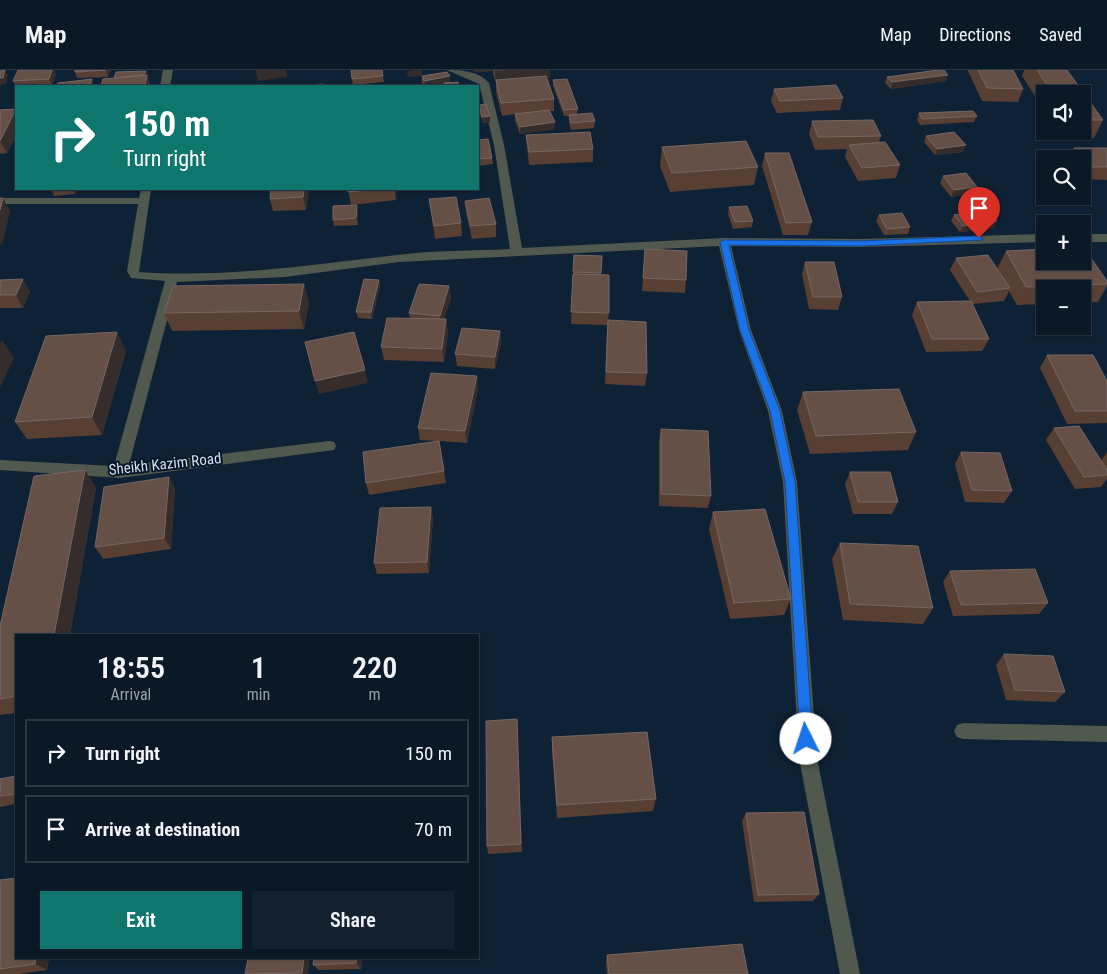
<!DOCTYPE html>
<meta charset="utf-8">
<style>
:root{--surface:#0b1927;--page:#14222f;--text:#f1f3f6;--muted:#9aa0a7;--line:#2b3844;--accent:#0f766e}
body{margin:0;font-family:"Roboto Condensed",sans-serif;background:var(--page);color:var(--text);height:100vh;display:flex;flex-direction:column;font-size:19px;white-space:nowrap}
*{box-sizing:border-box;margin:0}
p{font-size:16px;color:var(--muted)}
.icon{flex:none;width:28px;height:28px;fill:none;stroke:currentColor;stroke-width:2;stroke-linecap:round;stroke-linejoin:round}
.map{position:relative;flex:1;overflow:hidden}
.drawer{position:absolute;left:15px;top:564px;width:464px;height:325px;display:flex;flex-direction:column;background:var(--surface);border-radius:0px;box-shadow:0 1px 4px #0004,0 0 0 1px var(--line)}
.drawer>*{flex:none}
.hud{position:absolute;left:15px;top:15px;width:464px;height:105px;border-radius:0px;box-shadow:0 1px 4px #0004,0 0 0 1px var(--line);background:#0f766e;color:#fff;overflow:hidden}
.buttons{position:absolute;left:1036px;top:15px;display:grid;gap:10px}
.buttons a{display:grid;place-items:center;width:55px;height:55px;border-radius:0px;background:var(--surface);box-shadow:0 1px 4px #0004,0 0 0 1px var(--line);font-size:25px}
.pin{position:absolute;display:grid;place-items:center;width:42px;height:42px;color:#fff;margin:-51px -21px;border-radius:50% 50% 50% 0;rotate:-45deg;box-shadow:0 0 5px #0007}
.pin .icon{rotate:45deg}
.me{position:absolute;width:55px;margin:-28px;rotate:356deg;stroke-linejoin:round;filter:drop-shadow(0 0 4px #0008)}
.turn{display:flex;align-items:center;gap:18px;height:105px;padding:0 25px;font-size:22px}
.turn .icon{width:65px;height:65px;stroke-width:2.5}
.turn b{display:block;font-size:35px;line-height:42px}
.eta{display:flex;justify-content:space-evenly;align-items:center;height:85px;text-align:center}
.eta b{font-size:30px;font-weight:600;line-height:35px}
.cta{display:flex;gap:10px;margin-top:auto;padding:10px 25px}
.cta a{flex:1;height:58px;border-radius:0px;background:var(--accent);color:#fff;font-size:20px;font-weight:600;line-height:58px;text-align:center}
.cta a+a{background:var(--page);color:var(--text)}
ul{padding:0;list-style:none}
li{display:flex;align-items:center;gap:15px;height:68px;margin:0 10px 8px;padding:0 15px;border:2px solid var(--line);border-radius:0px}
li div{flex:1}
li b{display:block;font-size:19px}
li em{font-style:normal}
header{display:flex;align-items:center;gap:30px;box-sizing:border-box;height:70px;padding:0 25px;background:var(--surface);border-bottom:1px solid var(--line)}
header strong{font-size:24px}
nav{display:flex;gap:28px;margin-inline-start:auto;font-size:18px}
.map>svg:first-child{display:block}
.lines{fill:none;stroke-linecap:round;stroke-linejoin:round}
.street{fill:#51584d;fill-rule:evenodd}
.wall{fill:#573f34}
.shaded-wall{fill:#352c2c}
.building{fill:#655048;stroke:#766762}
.route{fill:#1a73e8;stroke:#114b97}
.labels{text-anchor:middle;stroke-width:4;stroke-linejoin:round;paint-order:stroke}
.street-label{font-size:15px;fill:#d4dfed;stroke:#06172a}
</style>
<header>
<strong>Map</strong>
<nav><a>Map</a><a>Directions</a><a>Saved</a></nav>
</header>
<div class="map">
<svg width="1107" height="904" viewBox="0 0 1107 904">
<rect width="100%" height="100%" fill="#0f2134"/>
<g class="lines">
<path class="street" d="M163 0H173L170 16H160Z
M447 0C461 0 479 1 489 13L504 75 522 178 724 168 860 169 1045 164V172L860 177 731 176 751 260 782 341 797 412 817 688 860 904H840L799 688 783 412 768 341 739 260 719 176 399 192 285 207 177 212 129 395 329 371 334 372 336 376 334 380 120 408 0 400V390L114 396 165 211 131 208 127 201 138 134H0V128H139L141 119H151L139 202C226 208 311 195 397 185 434 180 473 181 510 179L494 75 479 14Z
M1082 164H1107V172H1082Z
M963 653 1107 656V672L963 669 957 667 954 661 957 655Z"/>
</g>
<path class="wall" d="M26 0H54L56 5 52 15 16 16V17L13 11Z
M111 0 108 7 77 8 75 2Z
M382 0 384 12 353 15 352 9Z
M474 0H550V8H547L554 29V41H550L555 52V59L520 64 515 51V44L502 46 496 22V13L493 4V1L475 2Z
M968 0H1013L1023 19 1018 32 982 31 968 1Z
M1024 0H1067L1103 50 1094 68 1063 69 1058 61H1082V24H1045V41L1022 6Z
M422 6 444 14 430 16H424L422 13Z
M887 7 946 11 891 19 885 13Z
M553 10 578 39 577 44 595 51 594 58 571 60 569 52V46H564L553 16Z
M774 19 843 28 840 40 777 43 771 31Z
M479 35 490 52 483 53 479 41Z
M16 39V70L15 67 7 83 0 84V40Z
M919 43 977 46 974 52 920 55 917 50Z
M812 51 881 66 879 72 900 95 896 108 858 111 845 87 847 79 815 80 809 64Z
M526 65 593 79V92L529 95 527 77Z
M926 66 963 82 935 85 924 72Z
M478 70 492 88 493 94 478 96Z
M662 77 758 97 754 115 670 122 660 96Z
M1074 78H1107V110L1082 109V89H1068Z
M765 83 812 152 808 165H783L762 96Z
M943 106 975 123 951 127 940 113Z
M51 119H76L75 124 54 126Z
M309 119 306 140 273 141 270 129Z
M348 119H395L396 130 351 135Z
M429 129 461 153 462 166 435 169Z
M465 131 496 154V167L472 169 466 143Z
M729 137 753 151 752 157 733 159 728 144Z
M358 142V155L334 156 333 150Z
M879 145 910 157 908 164 884 165 876 151Z
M954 145 994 158 960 162 951 151Z
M645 179 686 210 685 223 642 221Z
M1006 181 1107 214V216L1098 232 1082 233V219H1045V234L1017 235 1009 221 1004 231 973 234 989 269 982 281 926 282 912 245 917 232 970 231 950 200 956 188 997 199Z
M574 185 602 186 601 205 609 243 608 250 647 303 645 316 605 314 607 255 571 254Z
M805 192 842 227 838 240 809 239 802 204Z
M0 210 30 222 23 238H0Z
M379 210 380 216 372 249 358 248 356 242Z
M304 214 309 233 304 259 172 261 164 243Z
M449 216 451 229 444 249H446L448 262 444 292 384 290 381 277 410 249 409 243Z
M500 261 501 273 495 299 457 296 455 284Z
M126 281 102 365 27 369 15 352Z
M1047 285 1107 311V353L1067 354 1040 298Z
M478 319 467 373 439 371 446 413 369 425 366 413 437 371 420 370 418 358Z
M803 322 916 362 908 380 810 384 797 340Z
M1054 358 1101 390 1107 383V409L1101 417 1075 419 1046 370Z
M661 359 711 426 708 438 659 436V371Z
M961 382 1012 421 1004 433 965 432 955 394Z
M85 400 96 418 70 565H16V643L0 645V556Z
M850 402 898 432 892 444H853L845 414Z
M169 407 175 419 171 479 103 489 95 477Z
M431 437 433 449 429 503 377 504 374 493Z
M713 442 791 529 784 545 730 549 709 459Z
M840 473 933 538 923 554 843 550 832 489Z
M950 501 1048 533 1039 544 953 546 943 512Z
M1004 584 1065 622 1055 632 1006 630 996 595Z
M517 649 522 782 488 784 487 776Z
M552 667 656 729 653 741 557 748 552 681Z
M16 706V734L0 737V709Z
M746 743 819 824 813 831 754 832 742 751Z
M0 810 49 888 47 900 19 904H0Z
M607 885 748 904H607L606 894Z
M248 888 308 904H245Z
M362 888 361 899 319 900 313 895Z"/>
<path class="shaded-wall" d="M5 0 8 6 6 14 0 15V8Z
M52 0H54L56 5 52 15 49 9Z
M106 0H111L108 7Z
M255 0H286L287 7 258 11Z
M415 0H422V6L408 7 407 1Z
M475 0H493V1L475 2Z
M507 0H550V8L496 13 495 1Z
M146 1 151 16H145L142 9Z
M948 5 946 11 891 19 892 12Z
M450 6V13L430 16H425L424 11Z
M92 9 94 16H90Z
M16 39V63L7 83 0 71Z
M490 46V52L483 53 482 47Z
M555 52V59L520 64V57Z
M966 75 963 82 935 85 937 79Z
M977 117 975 123 951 127 954 120Z
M72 119H76L75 124Z
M304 119H309L306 140 303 127Z
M3 128 10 141 3 173 0 174V140Z
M357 135 358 142V155L356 148Z
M997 151 994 158 960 162 963 156Z
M23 209 30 222 23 238 16 225Z
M379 210 380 216 372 249 371 242Z
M304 214 309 233 304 259 299 241Z
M449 216 451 229 441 258 440 246Z
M446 249 448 262 444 292 442 279Z
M500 261 501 273 495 299V287Z
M117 262 126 281 102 365 92 347Z
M2 270 14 288 0 318V274Z
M365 300 368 313 319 324 315 311Z
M477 306 478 319 467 373 465 361Z
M85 400 96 418 70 565H54Z
M169 407 175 419 171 479 164 468Z
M431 437 433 449 429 503 427 492Z
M517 649 518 659 522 782 521 774Z
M36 888H49L47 900 35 894Z
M304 888H310L308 904H303L302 903Z
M357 888H362L361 899 356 893Z"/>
<path class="building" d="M5 0 3 8H0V1Z
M18 0H52L49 9 13 11Z
M75 0H106L75 2Z
M351 0H382L383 6 352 9Z
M938 0H944L948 5 892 12 887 7Z
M978 0H1013L1023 19 987 18Z
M1037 0H1067L1103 50H1082V24H1053Z
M146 1 144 5 114 8 116 2Z
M447 2 450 6 424 11 422 6Z
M147 5 145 16H101L103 9Z
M546 6 554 29 501 33 496 10Z
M92 9 90 16H57L58 13Z
M567 9 578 39 564 40 553 10Z
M458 12V16H444V13Z
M323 14 322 16H295Z
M836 15 843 28 780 31 774 19Z
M486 34 490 46 482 47 479 35Z
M16 39 0 71V40Z
M549 40 555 52 520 57 515 44Z
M973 41 977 46 922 49 919 43Z
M592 43 595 51 571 53 569 45Z
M873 50 881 66 818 67 812 51Z
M590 62 593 79 529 82 526 65Z
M954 62 966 75 937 79 926 66Z
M488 69 492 88 478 89V70Z
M746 71 758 97 672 103 662 77Z
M885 72 900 95 862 98 849 75Z
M1074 78H1107V97H1085L1082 93V89H1080Z
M765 83H789L812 152 786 153Z
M966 103 977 117 954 120 943 106Z
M271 119H304L303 127 270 129Z
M348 119H380L348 122Z
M456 127 461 153 434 156 429 129Z
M0 128H3L0 140Z
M489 128 496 154 471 156 465 131Z
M357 135 356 148 333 150V136Z
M747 136 753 151 735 152 729 137Z
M987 140 997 151 963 156 954 145Z
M902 143 910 157 887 159 879 145Z
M1082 178H1084L1107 211V214L1026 217 1006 181 1045 179V191H1082Z
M645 179 687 181 686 210 643 208Z
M574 185 602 186 601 203 573 202Z
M988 185 1010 218 977 222 956 188Z
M805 192H834L842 227H813Z
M573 204 609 205V243L571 242Z
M23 209 16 225H0V210Z
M364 209 379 210 371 242H356Z
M304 214 299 241 164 243 173 216Z
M419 214 449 216 440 246 409 243Z
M971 231 989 269H932L917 232Z
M387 248 446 249 442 279 381 277Z
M608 250 646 252 647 303 606 302Z
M462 258 500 261 495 287 455 284Z
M117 262 92 347 15 352 46 266Z
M354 262 365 300 315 311 305 272Z
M1047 285H1093L1107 311V341H1075Z
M431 303 477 306 465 361 418 358Z
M899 319 916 362 816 366 803 322Z
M1079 356 1107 400V405L1084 407 1054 358Z
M661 359 708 361 711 426 661 424Z
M439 371 444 401 366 413 363 382Z
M961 382 1000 383 1012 421 972 420Z
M85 400 54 565H16V626L0 629V556L34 406Z
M850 402H890L898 432H858Z
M169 407 164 468 95 477 104 417Z
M431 437 427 492 374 493 380 438Z
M765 439 791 529 734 533 713 442Z
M840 473 918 476 933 538 850 534Z
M1035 499 1048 533 961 535 950 501Z
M1004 584 1053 586 1065 622 1015 620Z
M517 649 521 774 487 776 486 651Z
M647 662 656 729 557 735 552 667Z
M16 706V724L0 726V709Z
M804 742 819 824 758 825 746 743Z
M16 808V888H36L35 894 0 899V810Z
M742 874 748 904H609L607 885Z
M248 888H304L302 903 245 904Z
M314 888H357L356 893 313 895Z"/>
<path class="route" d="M979 166 982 167V170L860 176 729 175 749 260 780 341 795 412 813 669 811 673 806 675 802 673 800 669 785 412 770 341 740 260 720 172 724 170 860 171Z"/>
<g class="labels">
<g class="street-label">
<text transform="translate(165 394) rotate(-6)" y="5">Sheikh Kazim Road</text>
</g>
</g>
</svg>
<div class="buttons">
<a><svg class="icon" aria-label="sound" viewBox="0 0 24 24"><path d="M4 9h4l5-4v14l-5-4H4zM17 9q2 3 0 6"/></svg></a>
<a><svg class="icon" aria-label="search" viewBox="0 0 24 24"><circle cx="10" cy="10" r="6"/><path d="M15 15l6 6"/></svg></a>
<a>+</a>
<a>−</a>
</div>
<div class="pin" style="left:979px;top:168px;background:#d93025"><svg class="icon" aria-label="arrive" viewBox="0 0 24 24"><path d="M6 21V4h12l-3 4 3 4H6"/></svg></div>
<svg class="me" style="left:806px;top:669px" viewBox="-20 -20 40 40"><circle r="19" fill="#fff"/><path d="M0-13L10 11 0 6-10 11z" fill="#1a73e8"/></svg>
<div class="hud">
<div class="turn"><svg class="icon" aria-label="right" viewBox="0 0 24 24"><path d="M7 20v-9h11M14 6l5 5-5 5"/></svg><div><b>150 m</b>Turn right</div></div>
</div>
<section class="drawer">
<div class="eta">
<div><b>18:55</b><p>Arrival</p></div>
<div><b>1</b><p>min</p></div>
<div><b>220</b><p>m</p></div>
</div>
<ul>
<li><svg class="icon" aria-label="right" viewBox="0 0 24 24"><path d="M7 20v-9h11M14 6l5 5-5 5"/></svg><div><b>Turn right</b></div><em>150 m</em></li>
<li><svg class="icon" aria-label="arrive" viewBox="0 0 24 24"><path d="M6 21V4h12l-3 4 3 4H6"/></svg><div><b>Arrive at destination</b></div><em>70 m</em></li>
</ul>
<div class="cta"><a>Exit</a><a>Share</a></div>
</section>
</div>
